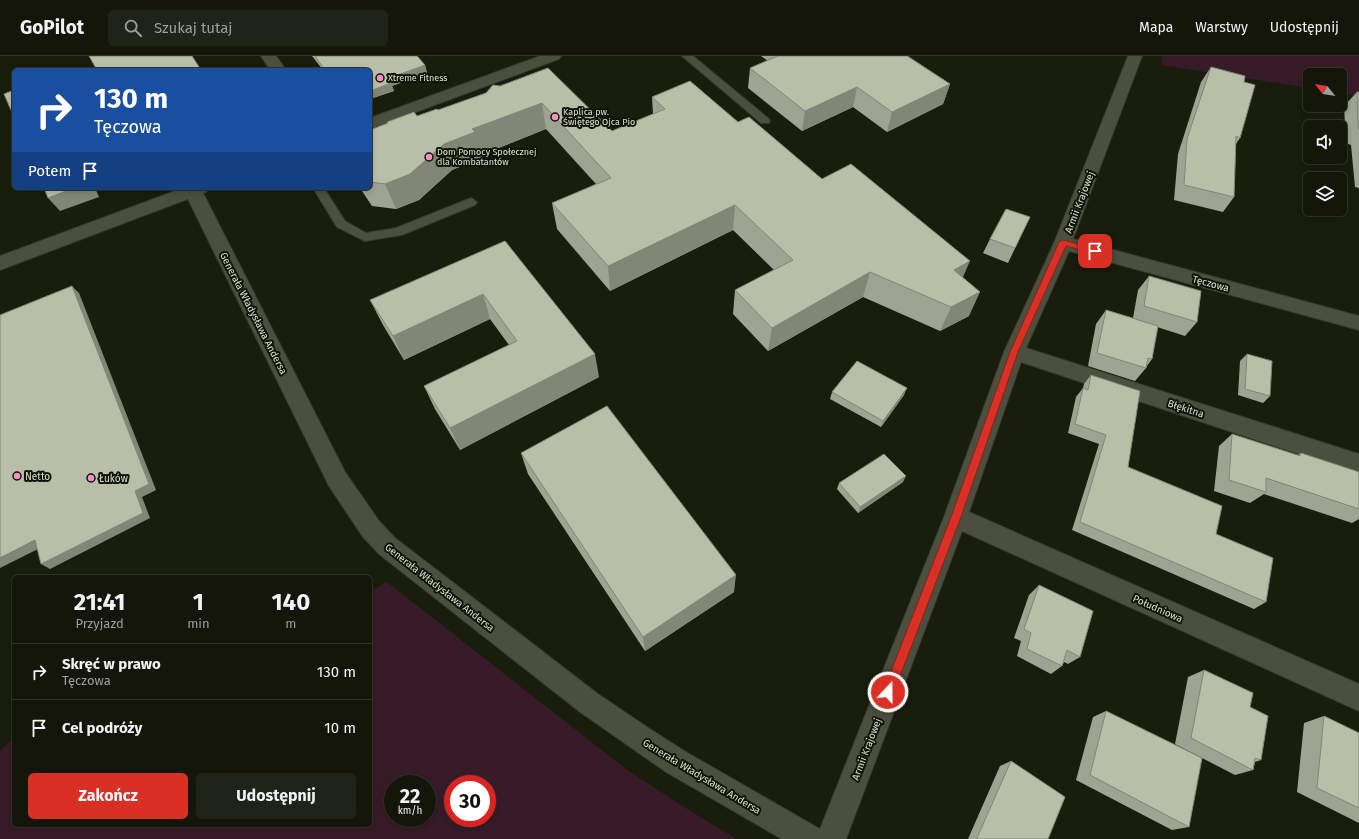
<!DOCTYPE html>
<html lang="pl">
<meta charset="utf-8">
<style>
:root{--surface:#131609;--page:#202317;--text:#f1f3f6;--muted:#9d9f9c;--line:#32352a;--accent:#d93025}
body{margin:0;font-family:"Fira Sans",sans-serif;background:var(--page);color:var(--text);height:100vh;display:flex;flex-direction:column;font-size:15px;white-space:nowrap}
*{box-sizing:border-box;margin:0}
p{font-size:13px;color:var(--muted)}
.icon{flex:none;width:22px;height:22px;fill:none;stroke:currentColor;stroke-width:2;stroke-linecap:round;stroke-linejoin:round}
.map{position:relative;flex:1;overflow:hidden}
.side{position:absolute;left:12px;top:519px;width:360px;height:252px;display:flex;flex-direction:column;background:var(--surface);border-radius:6px;box-shadow:0 2px 6px #0003,0 0 0 1px var(--line)}
.side>*{flex:none}
.banner{position:absolute;left:12px;top:12px;width:360px;height:122px;border-radius:6px;box-shadow:0 2px 6px #0003,0 0 0 1px var(--line);background:#1a4fa0;color:#fff;overflow:hidden}
.needle{width:26px;rotate:300deg}
.controls{position:absolute;left:1303px;top:12px;display:grid;gap:8px}
.controls a{display:grid;place-items:center;width:44px;height:44px;border-radius:6px;background:var(--surface);box-shadow:0 2px 6px #0003,0 0 0 1px var(--line);font-size:20px}
.speed{position:absolute;left:384px;top:719px;display:flex;gap:8px;font-size:20px;font-weight:700;text-align:center}
.speed>*{display:grid;place-content:center;width:52px;height:52px;border-radius:50%;background:var(--surface);box-shadow:0 2px 6px #0003,0 0 0 1px var(--line);line-height:1}
.speed small{font-size:10px;font-weight:400}
.speed .limit{border:6px solid #d22;background:#fff;color:#111}
.pin{position:absolute;display:grid;place-items:center;width:34px;height:34px;color:#fff;margin:-17px;border-radius:8px;box-shadow:0 2px 6px #0006}
.me{position:absolute;width:44px;margin:-22px;rotate:21deg;stroke-linejoin:round;filter:drop-shadow(0 0 3px #0008)}
.turn{display:flex;align-items:center;gap:14px;height:84px;padding:0 16px;font-size:18px}
.turn .icon{width:52px;height:52px;stroke-width:2.5}
.turn b{display:block;font-size:28px;line-height:34px}
.then{display:flex;align-items:center;height:38px;padding:0 16px;background:#0003;gap:8px;font-size:15px}
.eta{display:flex;justify-content:space-evenly;align-items:center;height:68px;text-align:center}
.eta b{font-size:24px;font-weight:700;line-height:28px}
.primary-button{display:flex;gap:8px;margin-top:auto;padding:8px 16px}
.primary-button a{flex:1;height:46px;border-radius:6px;background:var(--accent);color:#fff;font-size:16px;font-weight:700;line-height:46px;text-align:center}
.primary-button a+a{background:var(--page);color:var(--text)}
ul{padding:0;list-style:none}
li{display:flex;align-items:center;gap:12px;height:56px;padding:0 16px;border-top:1px solid var(--line)}
li div{flex:1}
li b{display:block;font-size:15px}
li em{font-style:normal}
header{display:flex;align-items:center;gap:24px;box-sizing:border-box;height:56px;padding:0 20px;background:var(--surface);border-bottom:1px solid var(--line)}
header strong{font-size:19px}
nav{display:flex;gap:22px;margin-inline-start:auto;font-size:14px}
.search{width:280px;height:36px;background:var(--page);display:flex;align-items:center;gap:10px;box-sizing:border-box;padding:0 14px;border-radius:6px;color:var(--muted);font-size:15px}
.map>svg:first-child{display:block}
.green{fill:#371b29;fill-rule:evenodd}
.lines{fill:none;stroke-linecap:round;stroke-linejoin:round}
.lane-casing{stroke:#34372f;stroke-width:2}
.street-casing{stroke:#34372f;stroke-width:2}
.secondary-casing{stroke:#34372f;stroke-width:2}
.lane{fill:#4a503d;fill-rule:evenodd}
.street{fill:#4a503d;fill-rule:evenodd}
.secondary{fill:#4a503d;fill-rule:evenodd}
.wall{fill:#9ea491}
.shaded-wall{fill:#818676}
.building{fill:#b8bfa9;stroke:#818676}
.route{fill:#d93025;stroke:#8d1f18}
.poi-dot{fill:#fb8fc6;stroke:#101405;stroke-width:1.5}
.labels{text-anchor:middle;stroke-width:4;stroke-linejoin:round;paint-order:stroke}
.far-poi-label{font-size:9px;fill:#dce0d4;stroke:#101405;text-anchor:start}
.street-label{font-size:10px;fill:#dce0d4;stroke:#101405}
.poi-label{font-size:10px;fill:#dce0d4;stroke:#101405;text-anchor:start}
</style>
<header>
<strong>GoPilot</strong>
<div class="search"><svg class="icon" aria-label="search" viewBox="0 0 24 24"><circle cx="10" cy="10" r="6"/><path d="M15 15l6 6"/></svg>Szukaj tutaj</div>
<nav><a>Mapa</a><a>Warstwy</a><a>Udostępnij</a></nav>
</header>
<div class="map">
<svg width="1359" height="783" viewBox="0 0 1359 783">
<rect width="100%" height="100%" fill="#191d0c"/>
<path class="green" d="M1162 0H1359V40L1340 37V19H1310V32L1161 9Z
M387 526 626 713 692 756 737 783H0V695L14 681V769H370V535ZM393 728H427V762H393ZM453 728H487V762H453Z"/>
<g class="lines">
<g class="lane-casing">
<path id="lane" d="M682 0H693L769 63 770 65 769 67H761Z
M313 132H324L345 165 366 177 396 172 471 142 477 146 475 149 402 179 365 185 337 171Z"/>
</g>
<g class="street-casing">
<path id="street" d="M540 0H561L559 3 370 73V62Z
M1128 0H1142L1073 183 1359 260V274L1069 195 1026 292 1359 398V418L1021 306 969 456 1359 628V655L962 475 846 783H782L666 716 580 656 379 498 363 481 329 430 184 135 186 132H200L202 135 345 416 379 465 395 482 598 638 650 673 686 696 820 773 944 461 1004 296 1054 187Z"/>
</g>
<g class="secondary-casing">
<path id="secondary" d="M261 0H276L286 14H270Z
M183 132H209L206 136 0 214V200Z"/>
</g>
<use href="#lane" class="lane"/>
<use href="#street" class="street"/>
<use href="#secondary" class="secondary"/>
</g>
<path class="wall" d="M312 0H417L425 9 427 17 392 30 394 35 370 43V14H323Z
M761 0H909H908L950 28 943 48 887 76 853 51 802 75 748 32 750 12 768 5Z
M1211 11 1244 26 1240 82 1236 88 1234 141 1223 156 1174 144 1178 98 1201 26Z
M500 30 612 75 653 58 652 41 738 66 822 123 963 221 969 260 940 275 863 241 768 295 733 258 735 234 774 214 733 174 610 235 557 173 552 147 596 128 546 73 481 99V102L452 114 419 144 396 153 372 150 360 132H370V74L388 67 387 66 417 60 438 54 486 37Z
M1357 36H1359V132L1355 131 1351 89 1346 87 1344 50Z
M1030 161 1008 207 983 197 990 183Z
M505 185 599 321 460 394 435 353 424 330 509 289 490 263 404 304 383 269 370 244Z
M1149 220 1197 266 1185 280 1157 271 1152 303 1147 310 1146 312 1135 325 1088 310 1096 268 1106 254 1133 262 1138 234Z
M1247 298 1270 340 1263 347 1238 339 1240 305Z
M1091 319 1128 411 1216 478 1266 546 1254 553 1072 474 1099 388 1068 377 1076 341 1083 332 1084 328Z
M832 336 904 339 881 371 830 343Z
M1232 378 1298 399 1301 397 1359 416V463L1352 467 1264 438 1250 447 1214 435 1219 390Z
M521 397 734 536 645 595 528 418Z
M903 426 858 457 837 433 839 427Z
M1039 529 1080 601 1068 608 1064 606 1062 610 1051 618 1017 600 1021 585 1014 582 1029 539Z
M1204 614 1250 651 1261 704 1255 706 1253 714 1235 719 1175 688 1188 621Z
M1106 655 1189 771 1172 774 1076 724 1093 661Z
M1324 660 1359 677V767L1297 736 1304 667Z
M1011 705 1048 783H968L1000 710Z"/>
<path class="shaded-wall" d="M425 9 427 17 392 30 394 35 370 43V35L387 23Z
M950 28 943 48 887 76 892 56Z
M857 31 853 51 802 75 805 55Z
M542 47 546 73 481 99V102L452 114 419 144 396 153 385 128 444 88 472 73Z
M74 132H95L99 141 60 155 48 142Z
M735 149 733 174 610 235 608 210Z
M970 205 959 230 954 214Z
M870 216 863 241 768 295 772 272Z
M72 230 79 237 156 434 142 441 150 462 50 513 41 508 135 435Z
M980 236 969 260 940 275 951 251Z
M483 238 490 263 404 304 393 280Z
M595 298 599 321 460 394 450 372Z
M907 332 904 339 881 371 883 365Z
M906 420 903 426 858 457 860 451Z
M35 484 44 490 0 512V502Z
M736 519 734 536 645 595 643 581Z"/>
<path class="building" d="M89 0H192L201 14H97Z
M315 0H417L425 9 387 23 391 27 370 35V14H325Z
M778 0H907L950 28 892 56 857 31 805 55 750 12Z
M1211 11 1245 20 1244 26 1255 29 1240 82 1236 80 1234 141 1184 129 1187 83Z
M548 12 612 75 665 53 652 41 690 25 738 66 749 61 822 123 851 108 970 205 954 214 980 236 951 251 870 216 772 272 735 234 793 204 735 149 608 210 552 147 611 122 542 47 472 73 475 76 444 88 410 118 385 128 370 126V74L388 67 387 66 414 56 417 60 437 53 438 54 486 37 493 29 500 30Z
M14 34V61L4 38Z
M1357 36H1359V73H1358Z
M44 132H74L48 142Z
M1006 153 1030 161 1015 192 990 183Z
M505 185 595 298 450 372 424 330 517 285 483 238 393 280 370 244Z
M1149 220 1201 235 1197 266 1144 250Z
M72 230 149 428 135 435 143 457 41 508 35 484 0 502V259Z
M1106 254 1158 270 1152 303 1148 302 1146 312 1097 297Z
M1247 298 1272 305 1270 340 1245 333Z
M857 305 907 332 883 365 832 336Z
M1091 319 1140 335 1128 411 1222 450 1216 478 1273 502 1266 546 1080 466 1106 379 1075 368 1083 332 1088 334Z
M607 350 736 519 643 581 521 397Z
M1232 378 1300 400 1301 397 1359 416V453L1266 422V436L1229 424Z
M884 398 906 420 860 451 839 427Z
M1039 529 1093 555 1080 601 1067 594 1062 610 1027 593 1031 577 1024 573Z
M1204 614 1253 637 1250 651 1268 660 1261 704 1255 702 1253 714 1191 682Z
M1106 655 1202 702 1189 771 1090 719Z
M1324 660 1359 677V752L1317 732Z
M1011 705 1065 741 1048 783H978L977 782Z"/>
<path class="route" d="M1063 184 1098 193 1099 195 1095 198 1066 190 1018 296 961 461 894 636 892 639 888 641 885 639 883 636 951 461 1010 296 1059 186Z"/>
<g class="poi-dot">
<circle cx="380" cy="22" r="4"/>
<circle cx="555" cy="61" r="4"/>
<circle cx="429" cy="101" r="4"/>
<circle cx="17" cy="420" r="4"/>
<circle cx="91" cy="422" r="4"/>
</g>
<g class="labels">
<g class="far-poi-label">
<text x="388" y="25">Xtreme Fitness</text>
<text x="563" y="59">Kaplica pw.<tspan x="563" dy="10">Świętego Ojca Pio</tspan></text>
<text x="437" y="99">Dom Pomocy Społecznej<tspan x="437" dy="10">dla Kombatantów</tspan></text>
</g>
<g class="street-label">
<text transform="translate(1079 146) rotate(-69)" y="4">Armii Krajowej</text>
<text transform="translate(1211 227) rotate(15)" y="4">Tęczowa</text>
<text transform="translate(254 257) rotate(63)" y="4">Generała Władysława Andersa</text>
<text transform="translate(1186 352) rotate(18)" y="4">Błękitna</text>
<text transform="translate(440 531) rotate(38)" y="4">Generała Władysława Andersa</text>
<text transform="translate(1158 552) rotate(24)" y="4">Południowa</text>
<text transform="translate(866 693) rotate(-69)" y="4">Armii Krajowej</text>
<text transform="translate(702 720) rotate(31)" y="4">Generała Władysława Andersa</text>
</g>
<g class="poi-label">
<text x="25" y="424">Netto</text>
<text x="99" y="426">Łuków</text>
</g>
</g>
</svg>
<div class="controls">
<a><svg class="needle" viewBox="-14 -14 28 28"><path d="M0-13l5 13h-10z" fill="#e53935"/><path d="M0 13l5-13h-10z" fill="#9d9f9c"/></svg></a>
<a><svg class="icon" aria-label="sound" viewBox="0 0 24 24"><path d="M4 9h4l5-4v14l-5-4H4zM17 9q2 3 0 6"/></svg></a>
<a><svg class="icon" aria-label="layers" viewBox="0 0 24 24"><path d="M12 4l9 5-9 5-9-5zM3 14l9 5 9-5"/></svg></a>
</div>
<div class="speed"><div>22<small>km/h</small></div><div class="limit">30</div></div>
<div class="pin" style="left:1095px;top:195px;background:#d93025"><svg class="icon" aria-label="arrive" viewBox="0 0 24 24"><path d="M6 21V4h12l-3 4 3 4H6"/></svg></div>
<svg class="me" style="left:888px;top:636px" viewBox="-20 -20 40 40"><circle r="17" fill="#d93025" stroke="#fff" stroke-width="3"/><path d="M0-11L8 9 0 5-8 9z" fill="#fff"/></svg>
<div class="banner">
<div class="turn"><svg class="icon" aria-label="right" viewBox="0 0 24 24"><path d="M7 20v-9h11M14 6l5 5-5 5"/></svg><div><b>130 m</b>Tęczowa</div></div>
<div class="then">Potem<svg class="icon" aria-label="arrive" viewBox="0 0 24 24"><path d="M6 21V4h12l-3 4 3 4H6"/></svg></div>
</div>
<section class="side">
<div class="eta">
<div><b>21:41</b><p>Przyjazd</p></div>
<div><b>1</b><p>min</p></div>
<div><b>140</b><p>m</p></div>
</div>
<ul>
<li><svg class="icon" aria-label="right" viewBox="0 0 24 24"><path d="M7 20v-9h11M14 6l5 5-5 5"/></svg><div><b>Skręć w prawo</b><p>Tęczowa</p></div><em>130 m</em></li>
<li><svg class="icon" aria-label="arrive" viewBox="0 0 24 24"><path d="M6 21V4h12l-3 4 3 4H6"/></svg><div><b>Cel podróży</b></div><em>10 m</em></li>
</ul>
<div class="primary-button"><a>Zakończ</a><a>Udostępnij</a></div>
</section>
</div>
